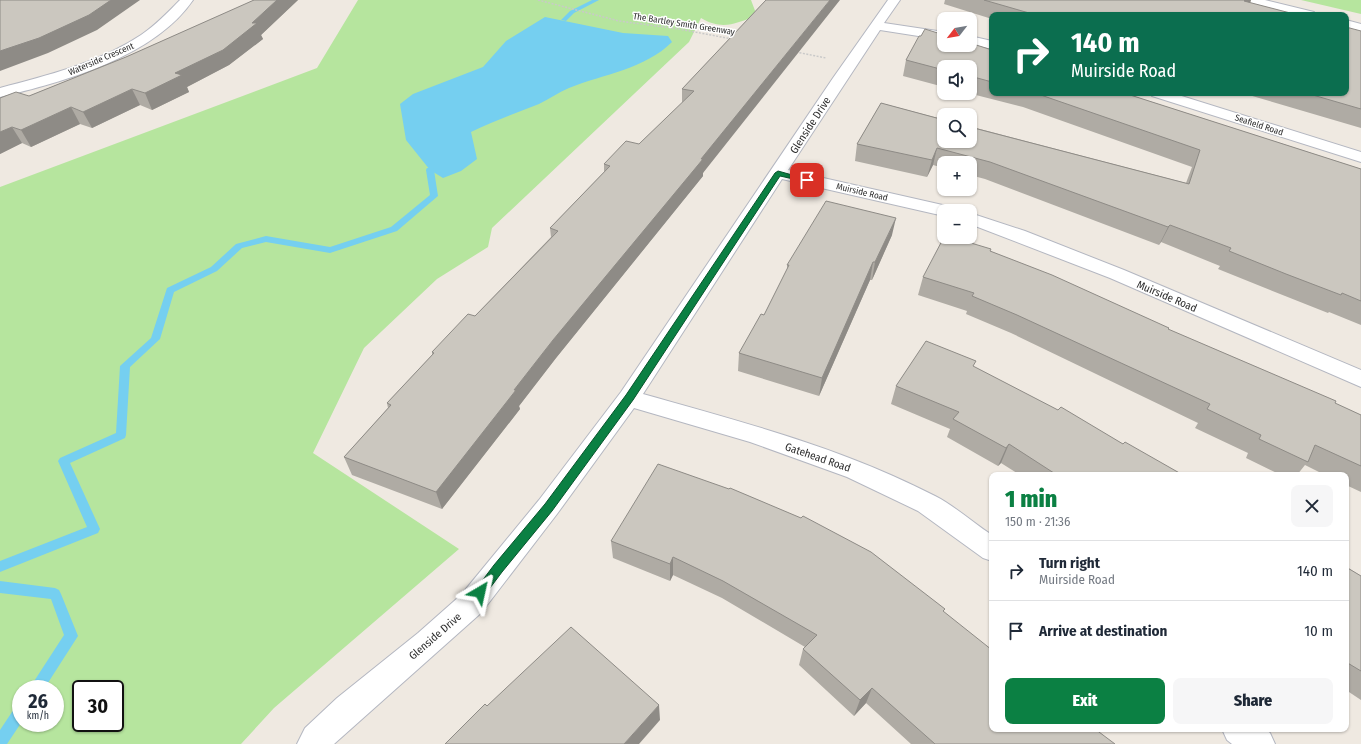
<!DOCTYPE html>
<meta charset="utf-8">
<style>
:root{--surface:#fff;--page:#f6f6f7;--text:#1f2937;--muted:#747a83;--line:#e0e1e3;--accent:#0b8043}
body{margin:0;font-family:"Fira Sans Condensed",sans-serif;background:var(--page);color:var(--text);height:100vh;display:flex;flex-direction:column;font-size:15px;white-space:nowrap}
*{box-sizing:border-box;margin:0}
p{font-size:13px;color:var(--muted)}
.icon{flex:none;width:22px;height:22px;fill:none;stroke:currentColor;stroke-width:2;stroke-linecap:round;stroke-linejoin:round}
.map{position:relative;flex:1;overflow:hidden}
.side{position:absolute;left:989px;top:472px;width:360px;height:260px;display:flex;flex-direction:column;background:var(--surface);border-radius:8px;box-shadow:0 1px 3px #0004}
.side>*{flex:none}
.guide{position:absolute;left:989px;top:12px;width:360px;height:84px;border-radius:8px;box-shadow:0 1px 3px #0004;background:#0b6e4f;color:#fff;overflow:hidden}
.needle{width:26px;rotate:239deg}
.buttons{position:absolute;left:937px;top:12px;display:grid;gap:8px}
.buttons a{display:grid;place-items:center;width:40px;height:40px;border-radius:8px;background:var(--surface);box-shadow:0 1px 3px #0004;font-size:20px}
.speed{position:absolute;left:12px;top:680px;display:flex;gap:8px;font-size:20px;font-weight:700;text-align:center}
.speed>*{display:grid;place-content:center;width:52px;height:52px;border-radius:50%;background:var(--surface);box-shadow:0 1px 3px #0004;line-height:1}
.speed small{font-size:10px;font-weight:400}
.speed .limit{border:2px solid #111;border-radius:6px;background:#fff;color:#111}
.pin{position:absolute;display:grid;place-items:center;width:34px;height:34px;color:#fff;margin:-17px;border-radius:8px;box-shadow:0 2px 6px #0006}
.me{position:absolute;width:44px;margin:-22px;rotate:36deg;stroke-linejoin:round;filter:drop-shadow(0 0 3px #0008)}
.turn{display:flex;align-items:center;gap:14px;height:84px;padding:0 16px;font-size:18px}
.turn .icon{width:52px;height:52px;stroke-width:2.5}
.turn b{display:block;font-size:28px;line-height:34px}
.round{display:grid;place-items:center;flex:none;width:42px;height:42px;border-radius:8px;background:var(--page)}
.summary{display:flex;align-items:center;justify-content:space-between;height:68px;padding:0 16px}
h1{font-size:24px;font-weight:800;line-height:30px;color:var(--accent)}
.button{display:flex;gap:8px;margin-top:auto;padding:8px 16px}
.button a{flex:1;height:46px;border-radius:8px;background:var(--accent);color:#fff;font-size:16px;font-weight:800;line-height:46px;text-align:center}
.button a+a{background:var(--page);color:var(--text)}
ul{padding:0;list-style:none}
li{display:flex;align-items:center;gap:12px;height:60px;padding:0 16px;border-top:1px solid var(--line)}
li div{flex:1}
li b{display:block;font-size:15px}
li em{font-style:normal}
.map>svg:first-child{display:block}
.green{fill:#b6e59e;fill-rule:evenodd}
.water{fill:#75cff0}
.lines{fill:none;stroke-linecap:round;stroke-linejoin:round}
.stream{fill:#75cff0;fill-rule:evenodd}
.street-casing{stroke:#b4b7c1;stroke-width:2}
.path{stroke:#c9c9c9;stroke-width:1.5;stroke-dasharray:2 1.5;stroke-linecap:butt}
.street{fill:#fff;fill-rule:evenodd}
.wall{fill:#afaba4}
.shaded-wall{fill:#8e8b86}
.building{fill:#cbc7bf;stroke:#8e8b86}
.route{fill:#0b8043;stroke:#07532c}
.labels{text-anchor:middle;stroke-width:3;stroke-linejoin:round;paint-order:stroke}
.far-street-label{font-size:9px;fill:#2e2e2e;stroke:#fff}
.street-label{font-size:11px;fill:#2e2e2e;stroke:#fff}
</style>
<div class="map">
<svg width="1361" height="744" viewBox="0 0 1361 744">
<rect width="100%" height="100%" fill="#efe9e1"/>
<path class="green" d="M358 0H751L757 16C735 23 723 31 701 18L689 42 492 228 488 247 437 279 364 348 313 453 459 549 274 708 241 744H0V187L317 68ZM21 689H55V723H21ZM81 689H115V723H81Z
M1301 0H1361V14Z"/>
<path class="water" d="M545 17 623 33 668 36 672 42C645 69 604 74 569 88 559 92 549 99 539 104 516 113 493 121 471 132L477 159 461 171 443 178 430 170 406 140 400 104 413 94 483 67 506 41Z"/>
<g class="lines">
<path class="stream" d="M592 0H599L574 13 566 21 561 20 570 11Z
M427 168H433L434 170 438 196 397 231 330 253 266 242 242 248 217 271 174 292 160 339 130 367 126 435 125 438 70 463 100 529 98 533 0 572V561L87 527 58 461 60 458 116 433 120 366 151 338 167 288 211 267 236 244 266 236 330 247 391 227 430 195 426 170Z
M0 581 55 588 59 590 61 594 78 636 44 689H29L64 635 51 599 0 593Z
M21 704V723L7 744H0V730L16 706Z"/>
<g class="street-casing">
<path id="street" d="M180 0H193C154 57 64 82 0 97V88C48 75 99 63 141 35 156 25 168 12 180 0Z
M888 0H900L884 23 944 32V40L880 30 788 170 947 206 953 207 956 211H944V216L782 179 643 394C742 422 843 448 935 496 955 506 973 523 992 535V561L983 558 918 511 847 477 750 442 634 408 557 514 481 613 334 744H297L305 728 337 698 418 633 461 595 539 500 621 392 833 78Z
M1244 0H1265L1314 12 1316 15H1295L1246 3Z
M1346 20 1361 24V32L1346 28Z
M970 36 992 41V49L970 44Z
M1150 93H1172L1361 152V162L1152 96Z
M970 213 1025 231 1124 270 1361 370V387L1110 278 970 224Z
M1222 729H1265L1270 733 1275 744H1232L1227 740Z"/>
</g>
<path class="path" d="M538 0 619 21 679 29 732 39
M796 52 826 58"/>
<use href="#street" class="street"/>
</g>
<path class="wall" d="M253 0H298L261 35 263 39 229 65 187 87 189 92 152 110 140 105 92 128 80 124 31 147 22 143 0 154V98L29 96 126 57 253 1Z
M766 0 703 173V176L556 358 519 406 520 409 442 509 352 475 344 457 388 408 387 403 432 355V352L475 316 551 237 550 228 604 172V164L639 144 682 103V89Z
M945 0H1251L1250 3 1298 15H992V19L944 4Z
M1361 31V128L1242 93H1346Z
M992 50V93H1124L1361 169V325L1329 312 1328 313 1275 292 1218 269 1220 266 1161 242 1159 245 985 179 970 175V163H944V168L933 165 927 177 855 161 857 144 881 103 1186 183 1192 167 1023 107 968 93H970V67H944V87L903 76 906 60Z
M892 235 872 280H870L819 396 738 371 739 353 764 315 787 270V265Z
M990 251 1361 415V492L1346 485V475H1325L1305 465 1297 475H1281L1246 458 1248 453 1195 428 1198 423 1011 333 966 314 967 311 918 295 923 277Z
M974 367 1123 444 1183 475H1020L1001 463 998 466 947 437 950 429 891 404 896 386Z
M611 541 944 612 992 729 1115 744H911L866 703 854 716 799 665 803 649 805 647 722 598 673 575 670 581 613 558Z
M1346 567 1361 576V700L1346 690Z"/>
<path class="shaded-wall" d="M111 0H140L97 30 48 53 0 71V51Z
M277 0H298L261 35 263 39 229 65 187 87 189 92 152 110 145 93 175 73Z
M830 0H840L703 173V176L556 358 519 406 520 409 442 509 436 492 514 390 553 340Z
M1245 0H1251L1249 5 1244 1Z
M132 89 140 105 92 128 83 112Z
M71 107 80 124 31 147 21 130Z
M12 127 22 143 0 154V132Z
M937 148 933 165 927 177 932 160Z
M896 218 892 235 872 280 875 262Z
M1170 225 1161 242 1159 245 1168 227Z
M873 262 870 280 819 396 822 378Z
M1009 444 1001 463 998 466 1006 448Z
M673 557V575L670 581V564Z
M872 688 866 703 854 716 860 700Z
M659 705 660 720 639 744H624Z"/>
<path class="building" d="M0 0H111L89 15 39 38 0 51Z
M254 0H277L252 23H257L223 50 175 73 182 75 145 93 132 89 83 112 71 107 21 130 12 127 0 132V98L16 92 29 96 126 57Z
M766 0H830L701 159H703L553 340 514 390H516L436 492 344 457 391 405 387 403 434 353 432 352 468 314 475 316 558 231 550 228 610 166 604 164 626 141 639 144 694 91 682 89Z
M984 0H1245L1244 1 1298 15H1036Z
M1346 27 1361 31V109L1306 93H1346Z
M925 29 944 35V45H970V43L992 50V82L970 76V67H944V70L906 60 919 36H921Z
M1035 93H1124L1361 169V301L1342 293 1341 295 1286 274 1229 251 1231 248 1170 225 1168 227 990 162 937 148 932 160 857 144 881 103 944 120V141H970V127L1189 184 1200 150Z
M826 201 896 218 875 262H873L822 378 739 353 761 314 764 315 789 265H787Z
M944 237H951L991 249 990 251 1052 275 1169 328 1168 329 1336 401 1335 403 1361 415V466L1315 445 1308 462 1259 439 1261 435 1207 409 1210 404 1017 315 972 296 974 293 923 277Z
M926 341 976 361 973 366 1058 410 1061 407 1123 444 1125 442 1183 475H1057L1009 444 1006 448 953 419 959 412 896 386Z
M658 464 729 489 730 488 801 518 803 516 871 552 945 609 943 611 992 650V729H1095L1115 744H935L872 688 860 700 803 649 817 635 723 581 673 557 670 564 611 541Z
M1346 567 1361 576V671L1346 662Z
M571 627 659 705 624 744H445L485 704 487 706Z"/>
<path class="route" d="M778 171 810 180 807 182 780 176 633 400 552 511 502 572 484 596 480 597 476 596 474 592 476 589 494 565 545 504 626 395 775 173Z"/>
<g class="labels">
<g class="far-street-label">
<text transform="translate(684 24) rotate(9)" y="3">The Bartley Smith Greenway</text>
<text transform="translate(101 59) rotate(-23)" y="3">Waterside Crescent</text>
<text transform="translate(1259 125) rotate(18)" y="3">Seafield Road</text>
<text transform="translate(862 192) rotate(13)" y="3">Muirside Road</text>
</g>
<g class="street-label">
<text transform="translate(810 125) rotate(-57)" y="4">Glenside Drive</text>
<text transform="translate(1167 296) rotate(23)" y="4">Muirside Road</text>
<text transform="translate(818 457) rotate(19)" y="4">Gatehead Road</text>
<text transform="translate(435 636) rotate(-41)" y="4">Glenside Drive</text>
</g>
</g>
</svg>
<div class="buttons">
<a><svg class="needle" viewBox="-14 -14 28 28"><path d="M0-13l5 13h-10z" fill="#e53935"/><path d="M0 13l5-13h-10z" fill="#747a83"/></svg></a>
<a><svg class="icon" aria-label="sound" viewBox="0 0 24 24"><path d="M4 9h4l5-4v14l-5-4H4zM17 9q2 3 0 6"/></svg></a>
<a><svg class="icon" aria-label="search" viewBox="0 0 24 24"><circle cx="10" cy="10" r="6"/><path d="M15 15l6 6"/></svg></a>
<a>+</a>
<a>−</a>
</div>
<div class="speed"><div>26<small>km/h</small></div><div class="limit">30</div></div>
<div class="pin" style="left:807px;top:180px;background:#d93025"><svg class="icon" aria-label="arrive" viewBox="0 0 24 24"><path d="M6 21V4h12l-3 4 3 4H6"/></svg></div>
<svg class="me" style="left:480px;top:592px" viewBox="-20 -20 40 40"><path d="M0-17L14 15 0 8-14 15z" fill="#0b8043" stroke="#fff" stroke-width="4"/></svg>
<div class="guide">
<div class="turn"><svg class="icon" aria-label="right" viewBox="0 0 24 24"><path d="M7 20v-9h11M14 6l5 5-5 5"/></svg><div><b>140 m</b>Muirside Road</div></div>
</div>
<section class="side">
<div class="summary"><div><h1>1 min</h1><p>150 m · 21:36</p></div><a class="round"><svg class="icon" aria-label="close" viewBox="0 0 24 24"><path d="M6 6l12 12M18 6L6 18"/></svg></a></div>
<ul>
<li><svg class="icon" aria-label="right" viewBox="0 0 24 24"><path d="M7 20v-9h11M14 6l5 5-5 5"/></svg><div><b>Turn right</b><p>Muirside Road</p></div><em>140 m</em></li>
<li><svg class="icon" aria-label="arrive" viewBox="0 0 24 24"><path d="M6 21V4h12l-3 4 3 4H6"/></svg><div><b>Arrive at destination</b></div><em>10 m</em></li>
</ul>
<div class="button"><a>Exit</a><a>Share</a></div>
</section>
</div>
